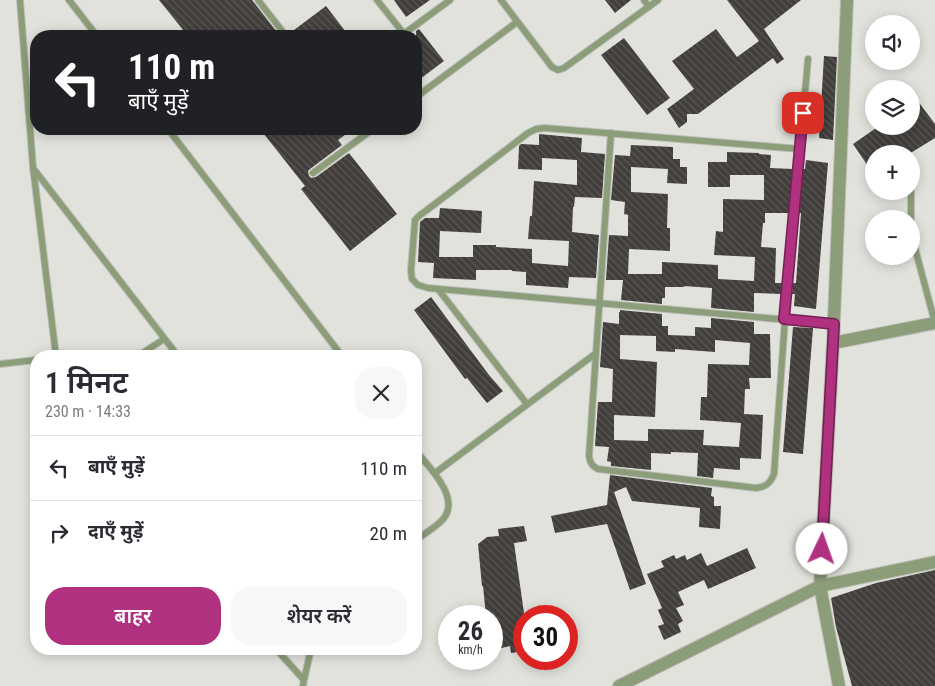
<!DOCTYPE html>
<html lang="hi">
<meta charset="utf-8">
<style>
:root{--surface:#fff;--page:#f7f7f7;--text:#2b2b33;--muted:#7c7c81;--line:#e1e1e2;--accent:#b03180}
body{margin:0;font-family:"Roboto Condensed","Noto Sans Devanagari",sans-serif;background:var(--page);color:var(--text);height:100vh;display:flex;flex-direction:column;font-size:19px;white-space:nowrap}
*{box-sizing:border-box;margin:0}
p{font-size:16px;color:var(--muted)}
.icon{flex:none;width:28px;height:28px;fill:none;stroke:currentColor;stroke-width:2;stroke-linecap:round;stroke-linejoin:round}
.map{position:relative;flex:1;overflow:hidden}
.panel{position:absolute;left:30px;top:350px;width:392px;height:305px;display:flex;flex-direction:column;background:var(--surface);border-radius:20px;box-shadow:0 2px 12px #0003}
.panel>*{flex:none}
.guide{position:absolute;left:30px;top:30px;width:392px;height:105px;border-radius:20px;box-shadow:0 2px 12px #0003;background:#202124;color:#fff;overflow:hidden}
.tools{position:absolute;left:865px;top:15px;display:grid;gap:10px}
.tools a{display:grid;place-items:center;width:55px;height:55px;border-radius:50%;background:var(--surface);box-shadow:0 2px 12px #0003;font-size:25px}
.speed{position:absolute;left:438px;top:605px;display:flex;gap:10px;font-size:25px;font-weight:700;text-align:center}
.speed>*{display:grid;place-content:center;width:65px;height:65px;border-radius:50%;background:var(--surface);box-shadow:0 2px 12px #0003;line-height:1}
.speed small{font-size:12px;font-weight:400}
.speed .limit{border:8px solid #d22;background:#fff;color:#111}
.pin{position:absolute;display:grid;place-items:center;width:42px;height:42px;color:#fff;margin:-21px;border-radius:10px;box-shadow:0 2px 8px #0006}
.me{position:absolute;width:55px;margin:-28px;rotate:3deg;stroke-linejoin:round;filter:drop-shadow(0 0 4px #0008)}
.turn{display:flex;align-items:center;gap:18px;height:105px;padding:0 15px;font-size:22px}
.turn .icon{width:65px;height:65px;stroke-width:2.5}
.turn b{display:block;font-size:35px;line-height:42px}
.round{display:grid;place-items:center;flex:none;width:52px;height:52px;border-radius:20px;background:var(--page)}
.overview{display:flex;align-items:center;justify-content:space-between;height:85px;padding:0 15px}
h1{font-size:30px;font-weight:600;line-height:38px}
.action{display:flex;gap:10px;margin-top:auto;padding:10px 15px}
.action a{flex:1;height:58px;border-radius:20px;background:var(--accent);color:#fff;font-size:20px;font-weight:600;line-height:58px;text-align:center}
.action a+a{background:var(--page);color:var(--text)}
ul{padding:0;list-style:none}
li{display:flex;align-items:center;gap:15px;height:65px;padding:0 15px;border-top:1px solid var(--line)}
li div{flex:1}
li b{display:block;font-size:19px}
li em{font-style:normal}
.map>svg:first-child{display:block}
.building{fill:url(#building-back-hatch);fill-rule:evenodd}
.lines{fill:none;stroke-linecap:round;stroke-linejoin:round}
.service-casing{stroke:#bfbfba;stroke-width:8}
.minor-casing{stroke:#bfbfba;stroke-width:14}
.service{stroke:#8b9d79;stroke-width:6}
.minor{stroke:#8b9d79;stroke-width:12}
.route-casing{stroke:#722053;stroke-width:12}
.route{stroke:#b03180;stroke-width:9}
</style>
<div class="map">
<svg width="935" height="686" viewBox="0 0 935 686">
<defs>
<pattern id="building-back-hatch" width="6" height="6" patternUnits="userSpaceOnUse" patternTransform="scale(1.25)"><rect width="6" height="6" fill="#413e3b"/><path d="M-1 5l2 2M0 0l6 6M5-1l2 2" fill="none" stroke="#5a5755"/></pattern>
</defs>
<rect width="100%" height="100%" fill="#e2e2dd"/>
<path class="building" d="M159 0H252L280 36H188Z
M394 0H430L406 17Z
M605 0H631L615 13Z
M727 0H801L764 29 784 59 777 64 773 58 698 114H687V122L679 128 667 109 694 89 672 61 716 29 737 57 759 41Z
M326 6 349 36H291L290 33Z
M419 29 444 61 416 82V31Z
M624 38 670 98 647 115 601 55Z
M824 56 837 57 833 140 819 138Z
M911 92 935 124V138L909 154H874V175L853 144 879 126H911Z
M260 129H353L338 140 342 145 310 169 308 171 309 176 311 178 316 177 349 153 397 214 350 251 301 189 305 186Z
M539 134 582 138 581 152 605 154 602 198 575 197 574 207H573L572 232 599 235 596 278 569 277 568 288 526 285V272L512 271V270H476V280L433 278 434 263 418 262 420 222 425 218H439L440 208 482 211 481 233 440 231 439 257H473V245H496V247L532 249V263L568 266 569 241 528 239 530 216H532L534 181 577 185V160L542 158V170L518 169 519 146 521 144 539 145Z
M631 145 673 147V159H680V167H687V184L667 183 668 169 631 167V192L668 194 667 228H670V251L629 249 628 274H662V262L718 265V279L754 281 755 257 714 255 716 231 723 232V199L764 200V175H730V187H708V162H727V152L759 153V154L771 155 770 168 793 169 789 213H765V223H763L761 247 776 248 775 283H783L782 294 754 293V312L711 308 712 288 684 286 685 287H665V298H662V304L621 300 623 280H606V279L609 235 628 236V215L624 214 625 202 611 200 615 155 630 156Z
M806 160 828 163 816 309 794 306 795 294H792L793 283H796L801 213H799L803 169H805Z
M431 297 489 375 503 391 487 403 467 378 465 379 414 310Z
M620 310 662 314V326H668V335L695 336V327L711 328V318L754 322V334H770L771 378H749L750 389H745L744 414 763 415 761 459 740 458V470L714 468 713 478 697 476 698 453 671 452V454L651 453V470L611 466V462L607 461 609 447 595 446 598 402H612L613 369 600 367 603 322 619 324V312H620ZM620 335 656 336V351L675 352V349L715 352V340L750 343 749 365 708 364 707 397H701L700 420 741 423 739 447 703 445 704 430 648 429V441L614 440V415L655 417 657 362 620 359Z
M793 327 813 328 803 454 783 452Z
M610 475 712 488 711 496 714 497V506H721L720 529 699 527 700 508 632 501 626 487 614 492 646 584 630 590 607 524 555 533 551 516 607 505Z
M524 526 527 541 514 543 524 613V651L511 653 510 646 497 649 491 642V616H486L483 586H482L478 544 487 537 499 536 498 529Z
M747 548 756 568 708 589 704 580 678 592 684 605 676 608 683 621 678 624 681 632 664 640 658 626 664 624 658 610 662 608 647 574 664 567 661 561 674 555 676 559 685 555 687 560 701 553 707 566Z
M935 570V686H852L836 627 831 598 876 583Z"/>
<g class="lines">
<g class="service-casing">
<path id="service" d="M20 0 33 167 56 356
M69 0 97 36
M258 0 286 36
M377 0 404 34
M501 0 552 67 558 70 564 68 658 0
M644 0 649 7
M401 36 450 0
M416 97 517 22
M168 129 342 356
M611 133 589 456C590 463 592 466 598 469L756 488C765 487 770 484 774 474L785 319 808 59
M800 149 545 128 536 129 528 133 427 210 420 215 415 220 411 270 412 279 418 285 428 288 834 324
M33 168 178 356
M313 173 373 129
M911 182 912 165
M911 219V191
M911 223 916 252 935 323
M438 289 527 404
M138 356 164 339
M0 364 36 360
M416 451C429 467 460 497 444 518 437 527 425 533 416 540
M435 473 595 354
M276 649 304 680
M303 686 304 680 311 649"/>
</g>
<g class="minor-casing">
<path id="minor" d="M833 343 935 323
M619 686 820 586 935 562
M839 686 820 586 833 343 847 0"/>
</g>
<use href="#service" class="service"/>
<use href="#minor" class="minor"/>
</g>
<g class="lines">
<g class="route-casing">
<path id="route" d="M803 113 784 319 834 324 822 549"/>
</g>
<use href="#route" class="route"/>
</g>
</svg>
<div class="tools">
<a><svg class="icon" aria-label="sound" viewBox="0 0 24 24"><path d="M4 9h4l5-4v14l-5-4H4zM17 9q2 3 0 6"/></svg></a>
<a><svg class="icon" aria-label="layers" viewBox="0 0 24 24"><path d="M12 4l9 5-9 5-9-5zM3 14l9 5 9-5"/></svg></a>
<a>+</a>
<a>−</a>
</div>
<div class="speed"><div>26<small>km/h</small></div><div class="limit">30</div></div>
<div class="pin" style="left:803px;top:113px;background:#d93025"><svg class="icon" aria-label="arrive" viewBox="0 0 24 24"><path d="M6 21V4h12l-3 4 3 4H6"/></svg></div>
<svg class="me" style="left:822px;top:549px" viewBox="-20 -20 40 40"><circle r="19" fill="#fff"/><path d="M0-13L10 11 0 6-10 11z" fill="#b03180"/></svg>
<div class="guide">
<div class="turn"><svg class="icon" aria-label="left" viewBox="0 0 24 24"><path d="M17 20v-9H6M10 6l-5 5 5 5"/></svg><div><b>110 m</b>बाएँ मुड़ें</div></div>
</div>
<section class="panel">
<div class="overview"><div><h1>1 मिनट</h1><p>230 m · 14:33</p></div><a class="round"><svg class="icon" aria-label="close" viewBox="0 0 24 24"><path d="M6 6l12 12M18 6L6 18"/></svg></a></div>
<ul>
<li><svg class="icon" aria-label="left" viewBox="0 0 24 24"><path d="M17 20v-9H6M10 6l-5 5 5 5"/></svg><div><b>बाएँ मुड़ें</b></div><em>110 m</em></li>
<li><svg class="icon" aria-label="right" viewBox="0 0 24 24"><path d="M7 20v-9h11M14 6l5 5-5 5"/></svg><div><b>दाएँ मुड़ें</b></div><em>20 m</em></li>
</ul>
<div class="action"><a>बाहर</a><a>शेयर करें</a></div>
</section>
</div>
